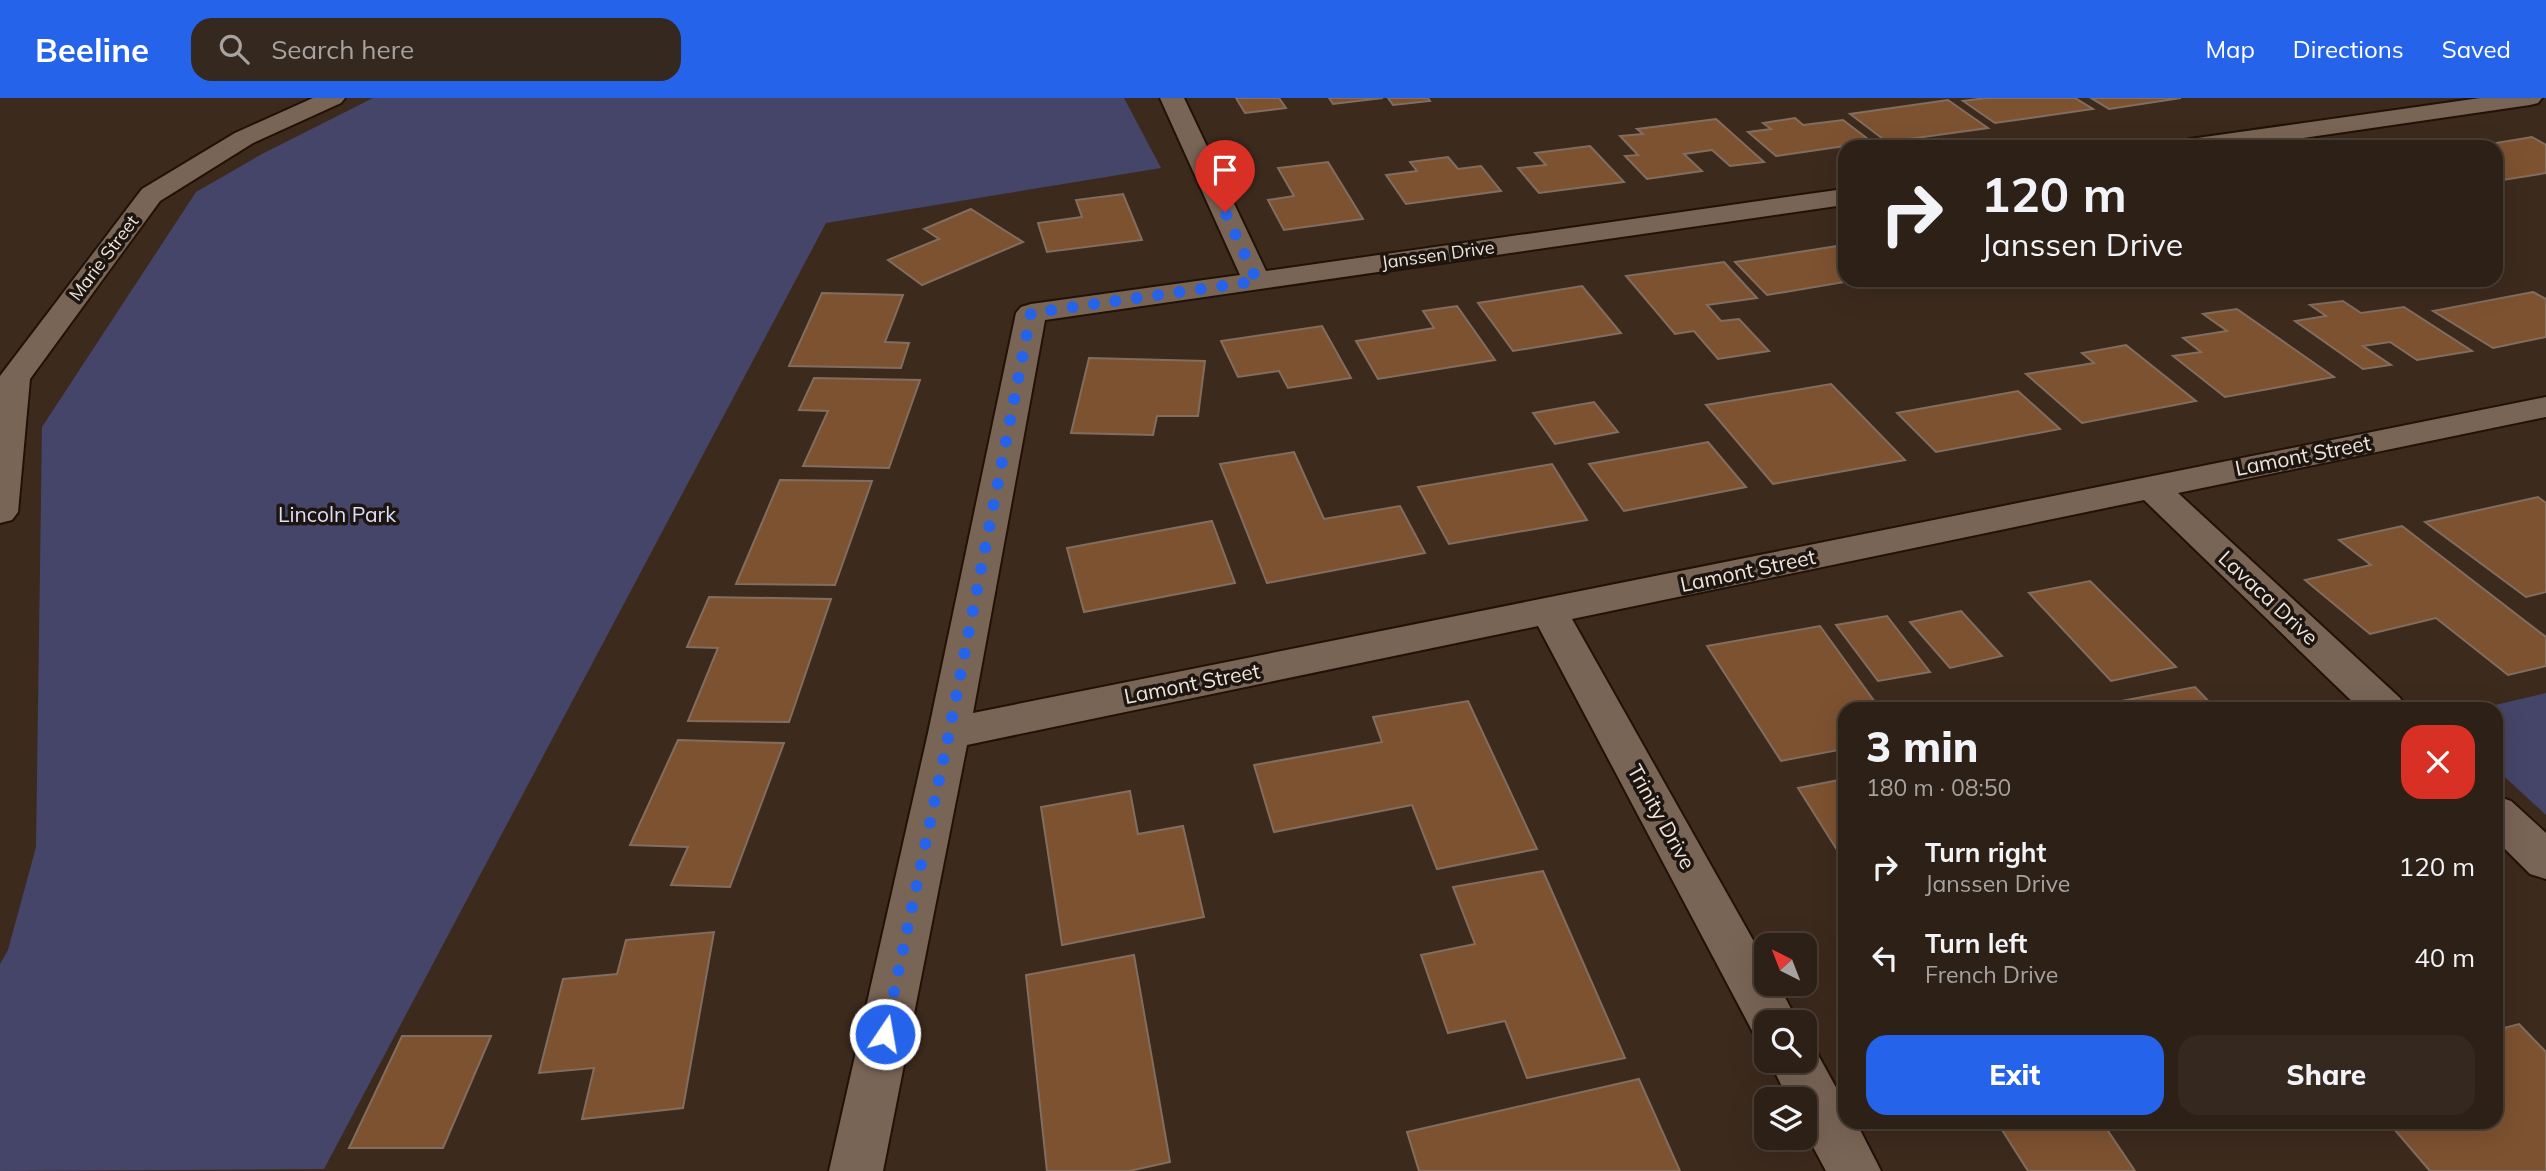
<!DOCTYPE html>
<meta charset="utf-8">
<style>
:root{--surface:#2d2016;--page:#35281f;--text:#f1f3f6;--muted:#a7a3a1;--line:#483e35;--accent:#2563eb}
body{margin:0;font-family:Mulish,sans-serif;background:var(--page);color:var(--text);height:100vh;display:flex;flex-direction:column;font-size:26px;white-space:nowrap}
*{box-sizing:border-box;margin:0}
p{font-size:23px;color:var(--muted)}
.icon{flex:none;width:38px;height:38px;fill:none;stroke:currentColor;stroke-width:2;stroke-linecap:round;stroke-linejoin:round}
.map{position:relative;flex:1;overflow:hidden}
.drawer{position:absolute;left:1838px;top:604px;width:665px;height:427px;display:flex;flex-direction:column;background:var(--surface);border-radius:21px;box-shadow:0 7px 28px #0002,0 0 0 2px var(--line)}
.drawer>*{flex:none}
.top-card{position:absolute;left:1838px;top:42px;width:665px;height:147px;border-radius:21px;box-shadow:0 7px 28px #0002,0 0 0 2px var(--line);background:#2d2016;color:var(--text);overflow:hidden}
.needle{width:46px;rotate:318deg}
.controls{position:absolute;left:1754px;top:835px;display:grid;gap:14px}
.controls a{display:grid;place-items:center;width:63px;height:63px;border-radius:14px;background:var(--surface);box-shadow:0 7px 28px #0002,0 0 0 2px var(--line);font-size:35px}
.pin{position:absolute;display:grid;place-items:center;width:60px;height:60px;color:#fff;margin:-72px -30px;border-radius:50% 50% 50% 0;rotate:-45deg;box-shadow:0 0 7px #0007}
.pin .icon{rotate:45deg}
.me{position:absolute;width:77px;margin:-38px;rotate:12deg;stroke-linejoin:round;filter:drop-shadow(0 0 5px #0008)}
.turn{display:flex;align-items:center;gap:24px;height:147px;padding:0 28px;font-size:32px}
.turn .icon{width:91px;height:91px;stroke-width:2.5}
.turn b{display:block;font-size:49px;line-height:60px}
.round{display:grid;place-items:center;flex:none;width:74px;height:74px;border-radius:21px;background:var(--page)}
.headline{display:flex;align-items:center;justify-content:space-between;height:119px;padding:0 28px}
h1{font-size:42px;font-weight:800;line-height:52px}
.primary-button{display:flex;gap:14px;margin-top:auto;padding:14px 28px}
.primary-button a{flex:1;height:80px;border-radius:21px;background:var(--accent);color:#fff;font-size:28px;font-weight:800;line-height:80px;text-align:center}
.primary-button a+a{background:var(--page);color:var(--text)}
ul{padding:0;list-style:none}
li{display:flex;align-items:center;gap:21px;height:91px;padding:0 28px}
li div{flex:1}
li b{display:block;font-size:26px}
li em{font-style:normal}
header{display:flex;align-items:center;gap:42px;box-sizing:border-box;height:98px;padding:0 35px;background:var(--accent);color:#fff}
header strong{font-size:33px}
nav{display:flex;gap:38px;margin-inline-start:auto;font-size:24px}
.search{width:490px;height:63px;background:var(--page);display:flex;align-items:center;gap:18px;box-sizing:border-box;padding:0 24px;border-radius:21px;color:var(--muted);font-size:26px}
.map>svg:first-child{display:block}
.green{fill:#454569}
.building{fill:#7d5231;stroke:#826d5e;stroke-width:2}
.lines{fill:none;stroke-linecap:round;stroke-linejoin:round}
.street-casing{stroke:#221206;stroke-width:4}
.street{fill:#796556;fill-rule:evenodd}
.route{stroke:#2563eb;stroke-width:12;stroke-dasharray:0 21.6}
.labels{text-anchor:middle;stroke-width:7;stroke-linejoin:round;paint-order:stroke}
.far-street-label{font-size:18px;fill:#efe3da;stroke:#1d150f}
.street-label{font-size:21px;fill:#efe3da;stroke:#1d150f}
.park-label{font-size:21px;fill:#dddefd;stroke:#1d150f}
</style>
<header>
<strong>Beeline</strong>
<div class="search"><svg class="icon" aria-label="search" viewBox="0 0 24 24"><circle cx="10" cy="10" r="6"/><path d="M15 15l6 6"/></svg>Search here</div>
<nav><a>Map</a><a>Directions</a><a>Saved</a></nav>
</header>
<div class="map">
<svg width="2546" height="1073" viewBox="0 0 2546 1073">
<rect width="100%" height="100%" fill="#3c2a1d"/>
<path class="green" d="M373 0H1124L1161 70 826 125 324 1071 0 1073V866L8 852 36 749 42 329 196 94 262 56Z
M2546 595V717L2496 671V611H2478Z"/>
<path class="building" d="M1236 0H1279L1286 10 1245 15Z
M1329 0H1383L1333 6Z
M1388 0H1428L1430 3 1393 7Z
M1986 0H2075L2093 11 1995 25 1963 3Z
M2091 0H2181L2109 11Z
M1948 2 1988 30 1887 44 1850 16Z
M1795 20 1803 27 1843 22 1872 44 1776 58 1748 34 1771 31 1763 25Z
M1716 21 1764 64 1730 68 1712 52 1684 56 1702 73 1647 81 1625 58 1638 57 1620 38 1643 36 1637 31Z
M2532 39 2546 47V75L2503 82 2496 78V49H2472Z
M1590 48 1624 84 1539 95 1518 70 1546 67 1535 55Z
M1448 59 1458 71 1481 68 1501 93 1406 106 1386 77 1417 73 1410 64Z
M1328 64 1363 121 1284 132 1268 102 1294 98 1278 70Z
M1123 96 1142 142 1047 154 1038 125 1082 119 1076 102Z
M971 111 1023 144 922 187 888 162 939 141 924 131Z
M1844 147V182H1856L1767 197 1735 164Z
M1724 164 1757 200 1707 207 1721 223 1739 221 1769 253 1718 261 1694 233 1675 236 1626 178Z
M1582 188 1621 235 1513 253 1478 205Z
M2533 194 2546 201V239L2493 250 2433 213Z
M822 195 903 197 885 244 909 245 901 270 789 268Z
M2343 203 2361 215 2404 209 2472 253 2417 262 2390 244 2363 248 2391 267 2363 271 2295 223 2326 218 2310 207Z
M1457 208 1495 262 1378 281 1356 243 1434 230 1423 213Z
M2237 211 2334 279 2225 299 2173 258 2201 254 2183 240 2227 233 2203 216Z
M1322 228 1351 280 1288 290 1279 273 1238 279 1221 243Z
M2126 247 2196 303 2082 325 2026 276 2094 265 2082 255Z
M1089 260 1205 263 1198 318H1157L1153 337 1071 335Z
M814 280 920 282 889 370 803 368 828 313 799 312Z
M1831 286 1905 362 1773 386 1706 307Z
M2018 293 2060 331 1936 354 1897 315Z
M1594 304 1618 334 1555 346 1533 315Z
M1708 344 1746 389 1624 413 1589 366Z
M1294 354 1324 421 1400 408 1425 455 1267 485 1220 366Z
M1552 366 1587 422 1449 446 1418 389Z
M780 382 872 383 835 487 736 486Z
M2538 399 2546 405V494L2526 499 2425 424Z
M1212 423 1235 485 1084 514 1067 450Z
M2402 428 2546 539V568L2508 577 2436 520 2370 536 2305 482 2371 467 2339 442Z
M2090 483 2176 569 2111 583 2029 495Z
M709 499 831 501 789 624 688 623 718 550 687 549Z
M1961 513 2002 558 1950 570 1910 524Z
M1887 518 1930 574 1878 583 1836 527Z
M1820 528 1880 611H1844V651L1781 663 1707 548Z
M2195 589 2216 611H2079Z
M1468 603 1537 751 1437 771 1412 707 1274 734 1254 667 1382 644 1373 619Z
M678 642 784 645 730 789 671 787 688 749 630 747Z
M1844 681V763L1798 690Z
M1130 693 1138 736 1183 728 1204 819 1062 847 1041 709Z
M1543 773 1625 960 1527 980 1505 923 1448 935 1421 857 1475 846 1453 789Z
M714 834 683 1010 582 1021 594 970 539 975 563 881 617 876 626 842Z
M1134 857 1170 1064 1129 1073H1047L1026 877Z
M2519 926 2546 954V1073H2430L2388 1024H2496V932Z
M402 938H491L443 1050H349Z
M1639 981 1680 1073H1419L1407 1034Z
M1997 1024H2102L2135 1073H2028Z"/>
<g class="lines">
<g class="street-casing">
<path id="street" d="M313 0H345L341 5 253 45 160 103 30 281 18 414 12 422 0 425V278L3 274 142 91 235 35Z
M1160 0H1184L1266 173 1844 91V107L1045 222 973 615 2546 299V319L2178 395 2400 600 2406 611H2360L2144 402 1572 521 1766 865V886H1778L1798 924H1766V943L1756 940 1538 528 967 647 883 1073H829L928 635 1016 215 1021 209 1031 206 1240 177Z
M2480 0H2542L2538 5 2530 7 2242 49H2177L2181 44 2190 41Z
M2496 698 2511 703 2546 735V781L2530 776 2496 742Z
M1804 943 1812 946 1844 1004V1024H1856L1881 1073H1826L1804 1032V1001H1788L1769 962H1804Z"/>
</g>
<use href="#street" class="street"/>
</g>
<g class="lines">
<path class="route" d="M885 936 949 635 1031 215 1257 183 1225 114"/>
</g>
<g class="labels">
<g class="far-street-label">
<text transform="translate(1438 157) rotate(-8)" y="6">Janssen Drive</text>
<text transform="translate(104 160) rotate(-53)" y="6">Marie Street</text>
</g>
<g class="street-label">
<text transform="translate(2303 358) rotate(-11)" y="7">Lamont Street</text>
<text transform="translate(1748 473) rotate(-12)" y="7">Lamont Street</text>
<text transform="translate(2268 500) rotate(43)" y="7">Lavaca Drive</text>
<text transform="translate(1192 586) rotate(-11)" y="7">Lamont Street</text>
<text transform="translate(1661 719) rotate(61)" y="7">Trinity Drive</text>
</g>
<g class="park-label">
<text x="337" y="424">Lincoln Park</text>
</g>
</g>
</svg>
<div class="controls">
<a><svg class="needle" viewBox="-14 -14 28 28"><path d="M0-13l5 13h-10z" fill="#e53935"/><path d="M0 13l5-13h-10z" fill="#a7a3a1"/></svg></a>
<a><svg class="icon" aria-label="search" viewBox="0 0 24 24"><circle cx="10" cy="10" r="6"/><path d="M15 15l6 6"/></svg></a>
<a><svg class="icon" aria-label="layers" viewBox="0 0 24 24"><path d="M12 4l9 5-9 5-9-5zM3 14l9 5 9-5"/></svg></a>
</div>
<div class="pin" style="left:1225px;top:114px;background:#d93025"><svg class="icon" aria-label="arrive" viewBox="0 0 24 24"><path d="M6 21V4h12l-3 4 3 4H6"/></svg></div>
<svg class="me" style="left:885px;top:936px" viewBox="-20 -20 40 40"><circle r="17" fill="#2563eb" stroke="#fff" stroke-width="3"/><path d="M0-11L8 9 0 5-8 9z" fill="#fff"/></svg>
<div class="top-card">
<div class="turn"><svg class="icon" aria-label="right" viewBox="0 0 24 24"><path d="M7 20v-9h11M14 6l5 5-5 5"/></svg><div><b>120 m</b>Janssen Drive</div></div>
</div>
<section class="drawer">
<div class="headline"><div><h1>3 min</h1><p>180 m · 08:50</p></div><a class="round" style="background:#d93025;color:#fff"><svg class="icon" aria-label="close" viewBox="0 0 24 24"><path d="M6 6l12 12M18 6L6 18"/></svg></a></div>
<ul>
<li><svg class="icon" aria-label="right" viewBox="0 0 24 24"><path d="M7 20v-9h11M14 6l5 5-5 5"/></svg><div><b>Turn right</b><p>Janssen Drive</p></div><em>120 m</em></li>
<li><svg class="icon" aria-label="left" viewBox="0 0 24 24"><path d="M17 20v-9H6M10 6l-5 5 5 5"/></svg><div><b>Turn left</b><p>French Drive</p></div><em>40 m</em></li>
</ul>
<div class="primary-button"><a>Exit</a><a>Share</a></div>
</section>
</div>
